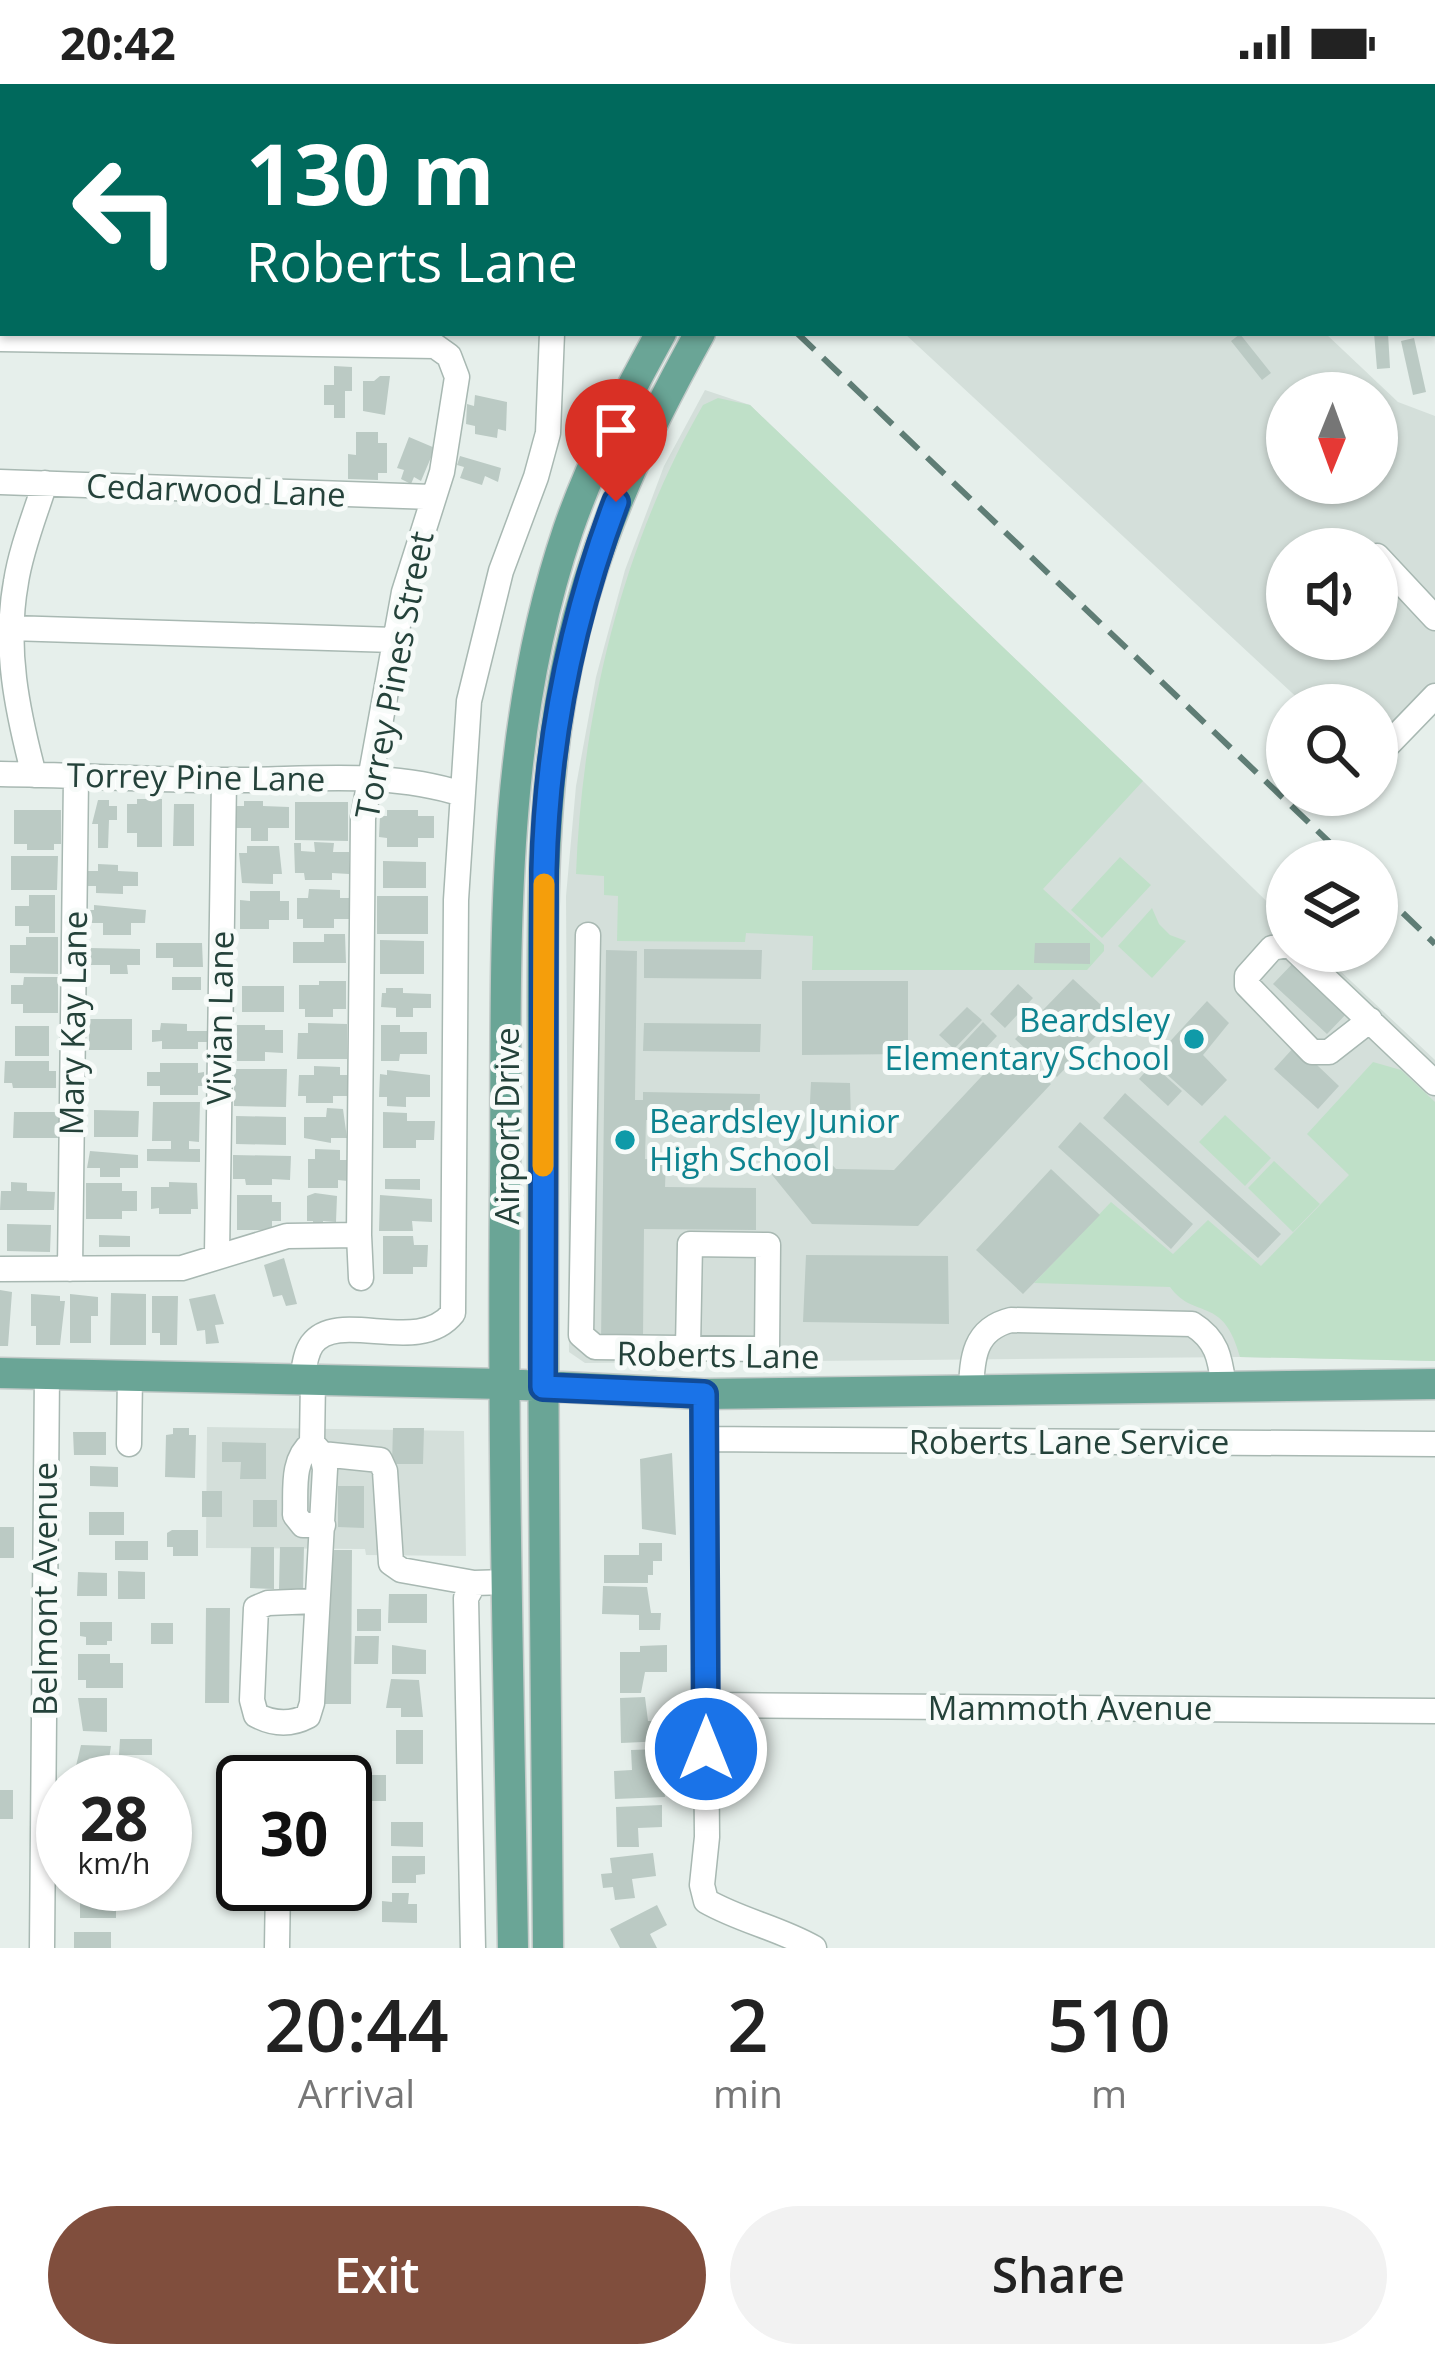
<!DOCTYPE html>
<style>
:root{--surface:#fff;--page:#f2f2f2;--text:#222;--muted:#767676;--accent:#804e3d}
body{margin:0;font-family:"Open Sans",sans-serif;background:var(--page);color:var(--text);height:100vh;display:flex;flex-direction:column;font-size:45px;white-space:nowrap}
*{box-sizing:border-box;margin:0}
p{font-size:39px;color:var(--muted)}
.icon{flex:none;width:66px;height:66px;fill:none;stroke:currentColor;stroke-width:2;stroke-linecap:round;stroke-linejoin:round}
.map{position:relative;height:1864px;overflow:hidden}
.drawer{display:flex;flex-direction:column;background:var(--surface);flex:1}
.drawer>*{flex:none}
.top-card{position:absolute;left:0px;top:0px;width:1437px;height:252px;box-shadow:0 3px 9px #0004;background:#00695c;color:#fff;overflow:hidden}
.needle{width:78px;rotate:181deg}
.buttons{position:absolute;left:1266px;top:288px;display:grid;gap:24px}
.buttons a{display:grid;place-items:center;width:132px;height:132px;border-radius:50%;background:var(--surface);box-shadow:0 3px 9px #0004;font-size:60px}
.speed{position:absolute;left:36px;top:1671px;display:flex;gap:24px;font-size:60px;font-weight:700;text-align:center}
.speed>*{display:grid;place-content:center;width:156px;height:156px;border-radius:50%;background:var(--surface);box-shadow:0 3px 9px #0004;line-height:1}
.speed small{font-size:30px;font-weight:400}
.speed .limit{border:6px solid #111;border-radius:18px;background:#fff;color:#111}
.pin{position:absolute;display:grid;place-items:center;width:102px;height:102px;color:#fff;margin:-123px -51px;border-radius:50% 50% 50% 0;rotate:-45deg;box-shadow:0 0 12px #0007}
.pin .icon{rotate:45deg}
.me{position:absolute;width:132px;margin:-66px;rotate:0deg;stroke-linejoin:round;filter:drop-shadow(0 0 9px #0008)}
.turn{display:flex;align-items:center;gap:42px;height:252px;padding:0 48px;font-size:54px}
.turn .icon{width:156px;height:156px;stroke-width:2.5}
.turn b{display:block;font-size:84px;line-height:102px}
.eta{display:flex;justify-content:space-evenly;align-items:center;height:204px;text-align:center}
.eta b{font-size:72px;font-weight:600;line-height:84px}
.button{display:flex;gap:24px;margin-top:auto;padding:24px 48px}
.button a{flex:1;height:138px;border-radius:72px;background:var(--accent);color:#fff;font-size:48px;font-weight:600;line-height:138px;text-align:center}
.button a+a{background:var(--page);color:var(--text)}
.status{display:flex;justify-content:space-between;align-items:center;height:84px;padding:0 60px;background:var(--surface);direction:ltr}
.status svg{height:33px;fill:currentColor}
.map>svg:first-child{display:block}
.built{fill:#d4dfda;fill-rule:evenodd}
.green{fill:#bfe0c8}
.building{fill:#bbcac4}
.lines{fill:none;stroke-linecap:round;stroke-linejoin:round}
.minor-casing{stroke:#a8b8b2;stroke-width:27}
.major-casing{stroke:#c2cac8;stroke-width:33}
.minor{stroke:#fff;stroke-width:24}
.major{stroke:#6aa596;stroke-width:30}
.rail{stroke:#5f7d75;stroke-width:6;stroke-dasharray:24 12;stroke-linecap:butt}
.route-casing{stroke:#114b97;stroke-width:30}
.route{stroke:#1a73e8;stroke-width:21}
.slow{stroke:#f59e0b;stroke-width:21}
.culture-dot{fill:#0f9aa8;stroke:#f7fbf9;stroke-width:4.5}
.labels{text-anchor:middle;stroke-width:10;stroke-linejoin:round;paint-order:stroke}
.street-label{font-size:33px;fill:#24423a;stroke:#f7fbf9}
.culture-label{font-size:33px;fill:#0d838f;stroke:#f7fbf9;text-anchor:end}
</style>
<div class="status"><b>20:42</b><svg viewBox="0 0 49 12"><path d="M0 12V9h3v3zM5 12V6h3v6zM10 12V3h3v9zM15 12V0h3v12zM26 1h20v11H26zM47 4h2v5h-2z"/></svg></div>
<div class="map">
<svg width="1435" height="1864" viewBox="0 0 1435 1864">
<rect width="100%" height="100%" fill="#e6efeb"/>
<path class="built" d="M861 0H1435V59L1434 3H860Z
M904 249H1325L1398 318 1435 332V612L1377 675V621H1305ZM1287 309H1377V399H1287ZM1287 465H1377V555H1287Z
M705 306 750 321 1143 697 1287 837V867H1319L1435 976V1277L1240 1273 585 1279 569 1268 566 812 576 702 596 593 625 486 664 382Z
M207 1343 464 1347 466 1472 366 1471 365 1465 206 1464Z"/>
<path class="green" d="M718 314 750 321 1143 697 1043 805 1104 861V867L1087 886H812L813 852 746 849 745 858 617 857 618 812 604 811V792L576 790C582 630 622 461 703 321Z
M1120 773 1151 801 1102 854 1071 826Z
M1152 824 1159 840 1170 851 1186 857 1152 894 1118 862Z
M1373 978 1401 986 1435 1018V1277L1240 1273C1223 1210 1195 1237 1170 1203L1034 1199 1111 1118 1173 1170 1208 1136 1261 1182 1349 1091 1307 1050Z
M1225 1031 1271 1074 1245 1102 1199 1058Z
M1274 1077 1320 1120 1293 1148 1248 1104Z"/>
<path class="building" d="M1374 249H1388L1390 284 1377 285Z
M1240 250 1271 289 1262 296 1231 257Z
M1414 254 1426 308 1413 311 1401 257Z
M334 282 352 283V307H345V334H334V321H324V301H334Z
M380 292H390L385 331 363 327V297H374Z
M475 311 507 318 506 347 498 345 497 354 475 350V342L466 340 467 320 474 322Z
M356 348H378V359H387V389H378V396L348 395V370L356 371Z
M409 353 435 364 421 397 414 393 411 400 401 395 404 386 397 384Z
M460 372 501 384 498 398 485 392 482 401 460 394 464 383 457 381Z
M137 715H162V763H137V749H127V720H137Z
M98 716H109V722H117V736H109L108 764H98V740H92Z
M244 717H263V722L289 723V744H268V757H251V744H234V722H244Z
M295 718H348V757L295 756Z
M174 720H194V762H173Z
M14 726H61V760H54V766H27V760H14Z
M387 726H418V732H434V754H418V763H387V754L379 753 380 732H387Z
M314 758 334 759 333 768H349V790L332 789V796H305L304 789H295L294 759H301V767L315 768Z
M247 762H279L282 790H273V800L242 799 239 769H247Z
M11 772H58L57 806H11Z
M383 777 426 778V804H383Z
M98 780 118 781V787L138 788V802H123V810L96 809V802H86V787H98Z
M309 805 340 806V814H350L349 835H334V844H303V835H297V814H308Z
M250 807H280V817H289V836H269V845H240V816L250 817Z
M29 811H55V849H29V842H15V822H29Z
M377 812H428V850H377Z
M94 821 146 826 145 839H131V851H103V839H89V826H94Z
M324 850H345L346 879H293V858H324Z
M26 853H58V890L10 889V861H26Z
M380 856 424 857V890H380Z
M156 859H202L203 883H173V874H156Z
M1035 859H1090V880L1034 879Z
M89 864 140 865V881H127L128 890H110V881H89Z
M644 865 762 866 761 895 644 894Z
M606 866 637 867 635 1016H643V1008L760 1010 759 1037 646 1036 645 1075 666 1076 665 1103 756 1104V1146L644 1145 643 1254 601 1258Z
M1296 876 1349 927 1327 950 1273 900Z
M24 893H58V929H23V920H11V901H23Z
M172 893H201V906H172Z
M1073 895 1114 933 1057 993 1015 955Z
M319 897H346V925H333V933H305V925H299V901H319Z
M802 897H908V970L802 971Z
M1018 900 1033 914 1005 944 990 930Z
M242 902H284V928H242Z
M386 904H403V909L431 910V924H413V933H396V924L381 923 382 909H386Z
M1207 917 1229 939 1203 971 1227 996 1202 1022 1152 977Z
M967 923 982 936 954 965 939 951Z
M89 935H132V966H89Z
M983 938 997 952 970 981 956 967Z
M161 939 187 940V947H208V958H198V965H162V957L152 958V946H160Z
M308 939 347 940V975H297L298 949H308Z
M644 939 761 940 760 968 643 967Z
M237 941H265V946H283V969L265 968V977H237Z
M381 941H400V948H427V970H400L399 977H381Z
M15 942H49V972H15Z
M1296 961 1339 1002 1318 1025 1274 985Z
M1010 962 1051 1000 918 1142 812 1140 764 1081 805 1051 836 1085 894 1086Z
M5 977H49V987H56V1004H13L12 999H4Z
M160 979H198V989L204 988V1002H198V1011H160V1002H147V988H160Z
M1152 980 1182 1007 1168 1022 1139 995Z
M314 982 340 983V991H348V1012H333V1019H306V1012H298L299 991H314Z
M234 985H287L286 1023 234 1022Z
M387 986 430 991V1013H406V1023L387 1022V1013H379L380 990 387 991Z
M811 998 850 999 851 1038 809 1039Z
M1125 1009 1281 1150 1258 1174 1103 1034Z
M153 1018H200L199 1058 189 1057V1065H200V1078L147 1077V1065H171V1057H152Z
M327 1024 343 1025 347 1054H331V1059L304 1054V1033H326Z
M94 1026 139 1027 138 1053H94Z
M14 1028H59V1054H13Z
M383 1028 407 1029V1037H435L434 1056H416V1064H383Z
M236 1032 286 1033V1061L236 1060Z
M1080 1038 1193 1140 1171 1165 1058 1063Z
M315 1065 340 1066V1076H348V1097L338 1096V1104H308V1075H315Z
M90 1067 138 1071V1084H120V1093H100V1084H87Z
M233 1071 291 1072 290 1096 272 1095V1101H246L245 1095H233Z
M1051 1085 1100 1131 1023 1210 976 1166Z
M385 1095H420V1106L385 1105Z
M11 1098 27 1099V1107L55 1108 54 1126H0L1 1107H11Z
M169 1098 197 1099 198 1125H191V1130H159V1124L151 1125V1103H169Z
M86 1099H122V1107H137V1127H122V1135H86Z
M315 1109 337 1112 336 1138 323 1137V1144H313V1137H307V1112Z
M237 1111H272V1118H281V1137H272V1146H237Z
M380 1111 432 1115V1138L412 1137 413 1147H379Z
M7 1140 51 1141 50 1168 7 1167Z
M99 1151 130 1152V1163H99Z
M383 1152H413L414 1161H428L427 1183H413V1190H383Z
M806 1171 948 1172 949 1240 803 1238Z
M284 1174 297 1220 286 1222 282 1211 273 1213 264 1181Z
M0 1206 12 1208 8 1262H0Z
M111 1209 146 1210V1261H110Z
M31 1210 60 1212V1217H65L60 1261H36V1242H31Z
M70 1210 98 1213V1232H91V1259H70Z
M215 1210 224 1240 215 1241 219 1259 206 1260 205 1246 197 1247 189 1215Z
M152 1212H178L177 1261H160V1249H152Z
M173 1344H189V1351H196L195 1394 165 1393 166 1351 173 1350Z
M393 1344H424L423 1380H392Z
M73 1348H106V1371H74Z
M222 1358 266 1359V1395H240L241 1378H222Z
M672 1369 676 1451 642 1445 640 1375Z
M90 1382 118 1383V1403L90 1402Z
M338 1402H364V1444L338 1443Z
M202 1407H222V1433H202Z
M253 1416H277V1443H253Z
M89 1428H124V1451H89Z
M0 1443H14V1474H0Z
M172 1446H198V1472H173V1463H167V1449Z
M115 1457H148V1476H115Z
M639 1459H662V1477H653V1491H648V1499H604V1471H639Z
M251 1463H274V1505L250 1504Z
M280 1463H304L303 1506 279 1505Z
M324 1466H352L351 1620H323Z
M118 1487 145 1488V1515H118Z
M78 1488 107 1489V1512H77Z
M603 1502 647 1503 651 1529H661L660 1546H639V1531L602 1530Z
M389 1510H427V1539H388Z
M206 1524H230L229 1619H205Z
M357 1525H381V1547H357Z
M80 1538H112V1557H107V1561H86V1553L80 1552Z
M151 1539H173V1560H151Z
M355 1552H379L378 1580H354Z
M392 1561 426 1566V1590H392Z
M667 1561V1588H645L641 1609H620V1568H640V1562Z
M78 1570H110V1579H123V1604H86V1596H78Z
M391 1595 419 1596 423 1633H401V1624H386Z
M645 1613 648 1637H664L665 1657 621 1659 620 1614Z
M78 1614H107V1648L83 1647Z
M396 1646H423V1680H396Z
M120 1655H152V1671H119Z
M81 1661 111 1662 107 1688H82L81 1682H76Z
M660 1665 665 1713 615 1715 614 1687 632 1686 631 1666Z
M353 1691H386V1717H353Z
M0 1706H13V1735H0Z
M662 1721V1743L638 1744 639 1763H617L616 1723Z
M391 1738H423V1763L391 1762Z
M653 1769 656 1792 632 1795 635 1814 615 1816 613 1803 603 1804 601 1790 612 1789 610 1774Z
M392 1772H425V1790L416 1791V1799H392Z
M392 1809H409L408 1820H417V1839L382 1838V1817L392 1818Z
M80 1811 116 1812V1834H80Z
M657 1821 667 1841 650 1850 657 1864H620L610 1845Z
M74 1848H111V1864H74Z"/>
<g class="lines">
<g class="minor-casing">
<path id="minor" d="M4 3V0
M205 3V0
M948 3 950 0
M1434 59 1435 60
M3 156V111
M1434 239H1435
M0 255 435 262 449 272 457 293 442 388 404 508 363 734 359 1151 287 1152 182 1184 0 1185
M0 398 432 413
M1377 472 1435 534
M10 544 394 556
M1378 671 1435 612
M0 690C74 691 148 696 222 696 301 697 386 685 462 710
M34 691C17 626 4 564 16 498 21 465 35 431 45 399
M588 851 581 1251 595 1263 767 1265 768 1161 690 1160 688 1264
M1287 861 1272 864 1247 892V901L1312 968H1329L1370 936
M1296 867 1435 999
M359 1151 361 1194
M217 1171 224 696
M70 1185 76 693
M302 1296C304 1284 305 1270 312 1260 339 1224 418 1273 453 1229L456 816 469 617 501 487 536 393 548 349 552 249
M313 1296 312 1359 322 1370 325 1385 312 1619 308 1632C291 1641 273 1640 256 1631L252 1616 256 1524 268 1519 315 1517
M971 1307C972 1274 974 1245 1011 1236L1192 1240C1218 1256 1220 1275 1224 1303
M703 1310 707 1753 702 1801 706 1817C741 1837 779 1844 814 1864
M704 1355 1435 1360
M312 1359C291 1376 296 1406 295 1431L303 1441H323
M129 1360 130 1292
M322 1370 380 1376 385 1387 391 1479 401 1486 474 1499
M706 1621 1435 1627
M281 1698V1693
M42 1864 47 1289
M277 1864 278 1800
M473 1864 466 1514 474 1499 507 1498"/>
</g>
<g class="major-casing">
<path id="major" d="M799 3 800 0
M836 3 838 0
M0 1289 503 1300 703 1310 1435 1300
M513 1864C509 1610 502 1356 505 1102 507 880 496 658 568 446 592 376 626 313 661 249
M548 1864C546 1592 542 1319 543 1047 544 887 535 724 570 567 595 453 644 350 700 249"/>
</g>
<use href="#minor" class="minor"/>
<use href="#major" class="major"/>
<path class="rail" d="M537 0 540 3
M797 249 1349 777
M1377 804 1435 860"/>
</g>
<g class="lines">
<g class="route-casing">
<path id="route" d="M616 418C571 537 547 659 544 786L543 1303 704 1310 706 1665"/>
</g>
<use href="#route" class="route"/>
<path class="slow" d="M543 1082 544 800"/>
</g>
<g class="culture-dot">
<circle cx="1194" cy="955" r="12"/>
<circle cx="625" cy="1056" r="12"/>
</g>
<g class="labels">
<g class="street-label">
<text transform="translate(216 406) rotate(2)" y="12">Cedarwood Lane</text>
<text transform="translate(394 591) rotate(-79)" y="12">Torrey Pines Street</text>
<text transform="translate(196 693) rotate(1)" y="12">Torrey Pine Lane</text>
<text transform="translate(220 934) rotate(-89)" y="12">Vivian Lane</text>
<text transform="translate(73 939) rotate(-89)" y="12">Mary Kay Lane</text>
<text transform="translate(507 1042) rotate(-90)" y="12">Airport Drive</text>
<text transform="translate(718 1271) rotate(1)" y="12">Roberts Lane</text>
<text x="1069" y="1370">Roberts Lane Service</text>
<text transform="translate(45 1505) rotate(-90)" y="12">Belmont Avenue</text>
<text x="1070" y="1636">Mammoth Avenue</text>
</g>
<g class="culture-label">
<text x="1170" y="948">Beardsley<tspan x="1170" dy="38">Elementary School</tspan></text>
<text x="649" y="1049" text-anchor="start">Beardsley Junior<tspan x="649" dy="38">High School</tspan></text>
</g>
</g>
</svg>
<div class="buttons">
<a><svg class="needle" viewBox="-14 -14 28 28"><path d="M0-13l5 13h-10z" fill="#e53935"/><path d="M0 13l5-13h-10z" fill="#767676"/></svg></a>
<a><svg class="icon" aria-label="sound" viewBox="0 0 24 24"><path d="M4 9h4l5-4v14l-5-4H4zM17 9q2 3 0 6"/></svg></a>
<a><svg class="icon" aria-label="search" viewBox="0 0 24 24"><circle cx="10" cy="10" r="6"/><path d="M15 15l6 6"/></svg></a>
<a><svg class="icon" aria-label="layers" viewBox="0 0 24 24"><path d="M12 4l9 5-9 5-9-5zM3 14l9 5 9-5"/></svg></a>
</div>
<div class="speed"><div>28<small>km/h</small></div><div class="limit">30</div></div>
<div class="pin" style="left:616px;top:418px;background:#d93025"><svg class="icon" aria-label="arrive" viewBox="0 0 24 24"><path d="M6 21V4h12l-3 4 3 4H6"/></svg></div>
<svg class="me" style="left:706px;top:1665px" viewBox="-20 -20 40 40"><circle r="17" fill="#1a73e8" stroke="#fff" stroke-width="3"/><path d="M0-11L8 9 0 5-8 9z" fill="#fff"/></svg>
<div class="top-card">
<div class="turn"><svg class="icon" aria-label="left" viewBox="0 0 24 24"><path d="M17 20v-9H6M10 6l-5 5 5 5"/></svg><div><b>130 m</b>Roberts Lane</div></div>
</div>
</div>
<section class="drawer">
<div class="eta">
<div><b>20:44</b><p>Arrival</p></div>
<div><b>2</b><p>min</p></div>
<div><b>510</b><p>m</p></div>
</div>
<div class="button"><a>Exit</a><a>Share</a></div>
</section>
